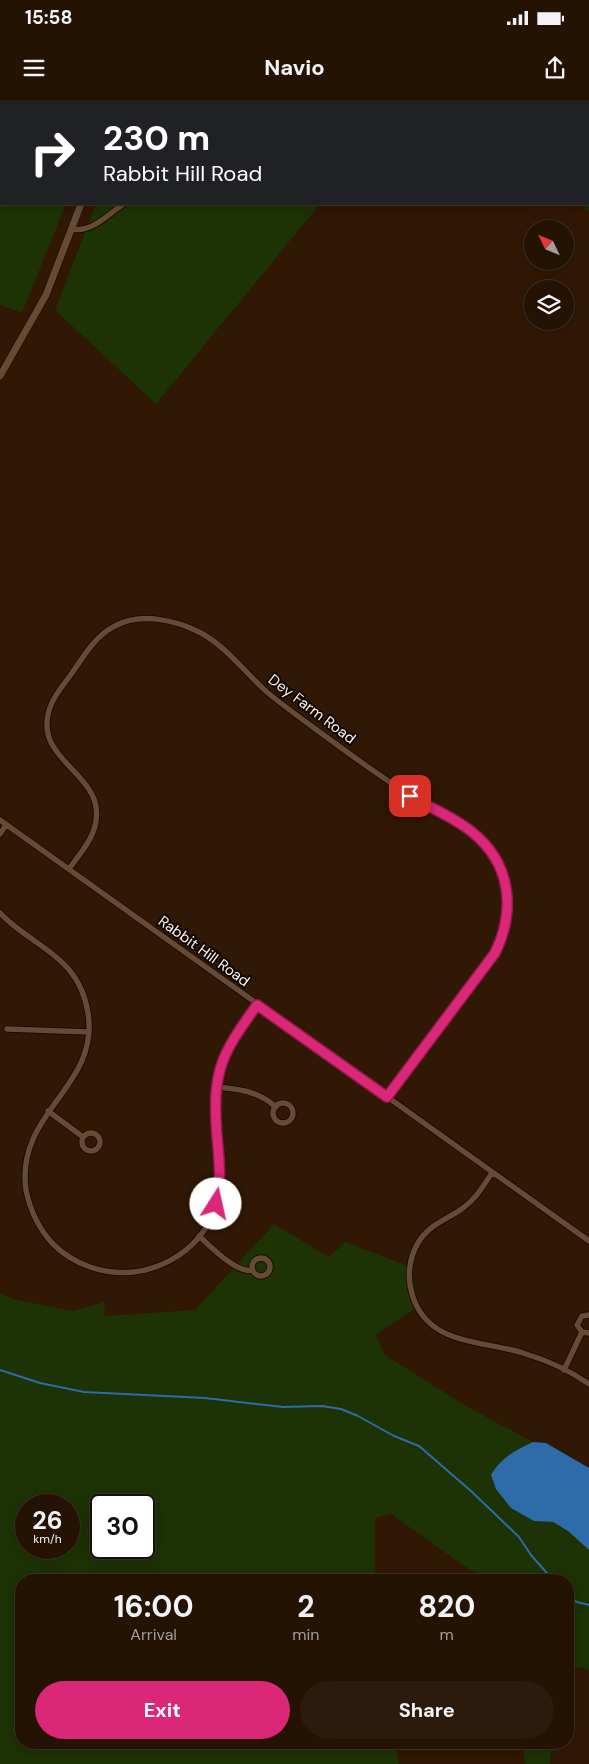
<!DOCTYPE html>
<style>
:root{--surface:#241203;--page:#2c1b0d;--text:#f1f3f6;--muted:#a39e9a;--line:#413225;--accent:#db2777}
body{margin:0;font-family:"DM Sans",sans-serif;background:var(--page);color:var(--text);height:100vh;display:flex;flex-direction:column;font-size:19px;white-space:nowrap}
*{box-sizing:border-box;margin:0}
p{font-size:16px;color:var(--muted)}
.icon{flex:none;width:28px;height:28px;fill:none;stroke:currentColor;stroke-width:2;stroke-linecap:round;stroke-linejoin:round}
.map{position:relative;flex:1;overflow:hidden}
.panel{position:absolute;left:15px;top:1474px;width:559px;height:175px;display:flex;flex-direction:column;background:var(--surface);border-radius:20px;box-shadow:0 2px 12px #0003,0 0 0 1px var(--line)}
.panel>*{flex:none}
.hud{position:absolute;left:0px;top:0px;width:590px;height:105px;box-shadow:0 2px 12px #0003,0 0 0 1px var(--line);background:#202124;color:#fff;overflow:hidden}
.needle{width:32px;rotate:313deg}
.tools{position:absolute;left:524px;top:120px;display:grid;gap:10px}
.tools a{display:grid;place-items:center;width:50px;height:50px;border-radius:50%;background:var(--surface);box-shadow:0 2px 12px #0003,0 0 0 1px var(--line);font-size:25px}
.speed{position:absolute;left:15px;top:1394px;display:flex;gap:10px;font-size:25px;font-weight:700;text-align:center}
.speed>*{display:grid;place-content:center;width:65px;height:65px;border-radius:50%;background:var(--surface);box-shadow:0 2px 12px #0003,0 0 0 1px var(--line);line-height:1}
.speed small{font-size:12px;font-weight:400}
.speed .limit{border:2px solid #111;border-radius:8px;background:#fff;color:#111}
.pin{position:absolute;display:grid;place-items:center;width:42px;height:42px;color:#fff;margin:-21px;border-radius:10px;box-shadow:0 2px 8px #0006}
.me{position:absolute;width:55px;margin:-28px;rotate:10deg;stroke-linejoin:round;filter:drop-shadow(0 0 4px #0008)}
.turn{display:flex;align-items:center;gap:18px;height:105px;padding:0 20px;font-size:22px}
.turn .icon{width:65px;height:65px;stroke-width:2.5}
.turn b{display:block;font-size:35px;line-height:42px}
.eta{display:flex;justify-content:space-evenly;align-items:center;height:85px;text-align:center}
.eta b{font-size:30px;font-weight:700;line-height:35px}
.primary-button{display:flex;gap:10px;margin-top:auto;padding:10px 20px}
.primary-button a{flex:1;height:58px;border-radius:30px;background:var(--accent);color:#fff;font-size:20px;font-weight:700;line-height:58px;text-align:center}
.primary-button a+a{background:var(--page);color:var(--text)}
.status{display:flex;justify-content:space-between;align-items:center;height:35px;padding:0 25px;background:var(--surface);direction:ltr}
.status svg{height:14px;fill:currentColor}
header{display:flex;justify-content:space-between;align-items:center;height:65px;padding:0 20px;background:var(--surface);font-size:22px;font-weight:700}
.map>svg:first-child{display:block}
.green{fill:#1d3205;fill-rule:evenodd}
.water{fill:#2d6ca9}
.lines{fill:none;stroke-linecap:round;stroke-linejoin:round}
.stream{stroke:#2d6ca9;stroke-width:2}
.minor-casing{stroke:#170300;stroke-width:7}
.tertiary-casing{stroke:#170300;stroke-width:8}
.minor{stroke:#654a34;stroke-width:5.5}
.tertiary{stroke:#654a34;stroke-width:7}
.route-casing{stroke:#8e194d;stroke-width:12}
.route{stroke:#db2777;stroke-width:9}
.labels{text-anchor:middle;stroke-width:4;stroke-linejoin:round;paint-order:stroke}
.street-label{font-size:15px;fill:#fcf2eb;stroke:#100702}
</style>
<div class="status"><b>15:58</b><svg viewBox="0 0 49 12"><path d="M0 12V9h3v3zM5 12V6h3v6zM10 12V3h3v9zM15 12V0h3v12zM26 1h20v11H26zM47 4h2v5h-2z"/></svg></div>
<header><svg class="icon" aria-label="menu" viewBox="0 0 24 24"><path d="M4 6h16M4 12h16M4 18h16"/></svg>Navio<svg class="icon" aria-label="share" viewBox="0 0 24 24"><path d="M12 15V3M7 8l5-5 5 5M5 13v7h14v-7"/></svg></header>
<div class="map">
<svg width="589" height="1664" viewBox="0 0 589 1664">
<rect width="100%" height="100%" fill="#301804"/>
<path class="green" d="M0 0H106L1 1V104H66L22 213 0 205Z
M137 0H589V112L583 104H589V1H136Z
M96 104H320L156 304 55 210Z
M274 1124 329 1157 345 1142 411 1167 418 1206 376 1235 385 1255 466 1306 533 1342 519 1348 534 1421 553 1422 568 1431 589 1450V1571L582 1567 568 1569V1480H494L467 1468 391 1414 375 1418V1466L376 1480H21V1642L395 1643 399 1664H0V1193L13 1199 72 1211 105 1202 104 1216 195 1210ZM26 1405H69V1448H26ZM101 1405H144V1448H101Z
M523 1643H552L550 1664H525Z"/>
<path class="water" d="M533 1342 546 1343 589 1368V1450L568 1431 553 1422 534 1421 511 1408 496 1389 491 1375C501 1358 515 1350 533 1342Z"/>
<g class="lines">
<path class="stream" d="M76 0 79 1
M0 1V0
M145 1 147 0
M0 1270 40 1283 84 1292 205 1298 283 1307 322 1306 341 1309 358 1316 394 1336 419 1346 471 1391 519 1437 531 1455 553 1480
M568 1495 577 1502 589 1505"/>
<g class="minor-casing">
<path id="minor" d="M72 129C91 133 108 115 123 104
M0 720 589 1141
M0 734 6 725
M69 769C78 756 91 742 95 726 109 672 28 662 51 605 55 594 65 583 72 573 84 556 95 536 115 526 141 512 176 520 201 533 228 548 245 573 268 593 291 612 316 629 340 647 369 668 398 689 429 707 451 720 475 729 491 751 513 782 511 820 495 853L387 997
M0 813C33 848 79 855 88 913 100 987 15 1012 26 1090 30 1110 39 1129 53 1144 74 1165 104 1175 134 1172 159 1169 184 1156 200 1136 240 1085 205 1030 218 975 224 948 241 927 257 905
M7 929 89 932
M216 987C239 989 258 991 276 1007
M273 1013a10 10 0 1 1 20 0a10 10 0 1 1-20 0Z
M48 1011 83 1037
M82 1042a9 9 0 1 1 18 0a9 9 0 1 1-18 0Z
M492 1073C483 1086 476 1099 463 1108 447 1120 429 1124 418 1143 409 1158 407 1177 412 1194 427 1246 482 1240 523 1253 546 1260 569 1270 589 1284
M199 1136C210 1146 237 1174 252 1170
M252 1167a9 9 0 1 1 18 0a9 9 0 1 1-18 0Z
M589 1215 582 1216 577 1225 582 1232 589 1233
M564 1270 582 1232"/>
</g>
<g class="tertiary-casing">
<path id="tertiary" d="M119 1V0
M0 276 46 195 81 104"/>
</g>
<use href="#minor" class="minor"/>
<use href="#tertiary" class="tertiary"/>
</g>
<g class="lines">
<g class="route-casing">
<path id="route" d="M216 1104C222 1081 219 1060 217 1036 212 972 220 956 257 905L387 997 495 853C516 810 511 763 472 732 454 717 430 708 410 696"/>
</g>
<use href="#route" class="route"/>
</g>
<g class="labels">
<g class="street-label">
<text transform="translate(312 609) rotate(37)" y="5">Dey Farm Road</text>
<text transform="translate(204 851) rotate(36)" y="5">Rabbit Hill Road</text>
</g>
</g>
</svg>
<div class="tools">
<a><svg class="needle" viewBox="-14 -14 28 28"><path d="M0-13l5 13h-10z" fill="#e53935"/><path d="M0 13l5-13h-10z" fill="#a39e9a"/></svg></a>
<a><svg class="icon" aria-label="layers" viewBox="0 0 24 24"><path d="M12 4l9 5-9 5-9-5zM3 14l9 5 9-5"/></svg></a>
</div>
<div class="speed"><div>26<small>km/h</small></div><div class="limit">30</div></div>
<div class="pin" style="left:410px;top:696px;background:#d93025"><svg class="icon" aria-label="arrive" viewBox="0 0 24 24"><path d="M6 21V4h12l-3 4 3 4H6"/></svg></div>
<svg class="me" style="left:216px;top:1104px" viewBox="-20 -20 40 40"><circle r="19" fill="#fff"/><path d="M0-13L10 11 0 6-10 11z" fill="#db2777"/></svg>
<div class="hud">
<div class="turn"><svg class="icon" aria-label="right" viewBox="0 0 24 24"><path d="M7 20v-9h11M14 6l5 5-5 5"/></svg><div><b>230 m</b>Rabbit Hill Road</div></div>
</div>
<section class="panel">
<div class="eta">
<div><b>16:00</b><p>Arrival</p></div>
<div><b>2</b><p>min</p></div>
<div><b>820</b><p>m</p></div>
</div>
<div class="primary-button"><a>Exit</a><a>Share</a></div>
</section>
</div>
